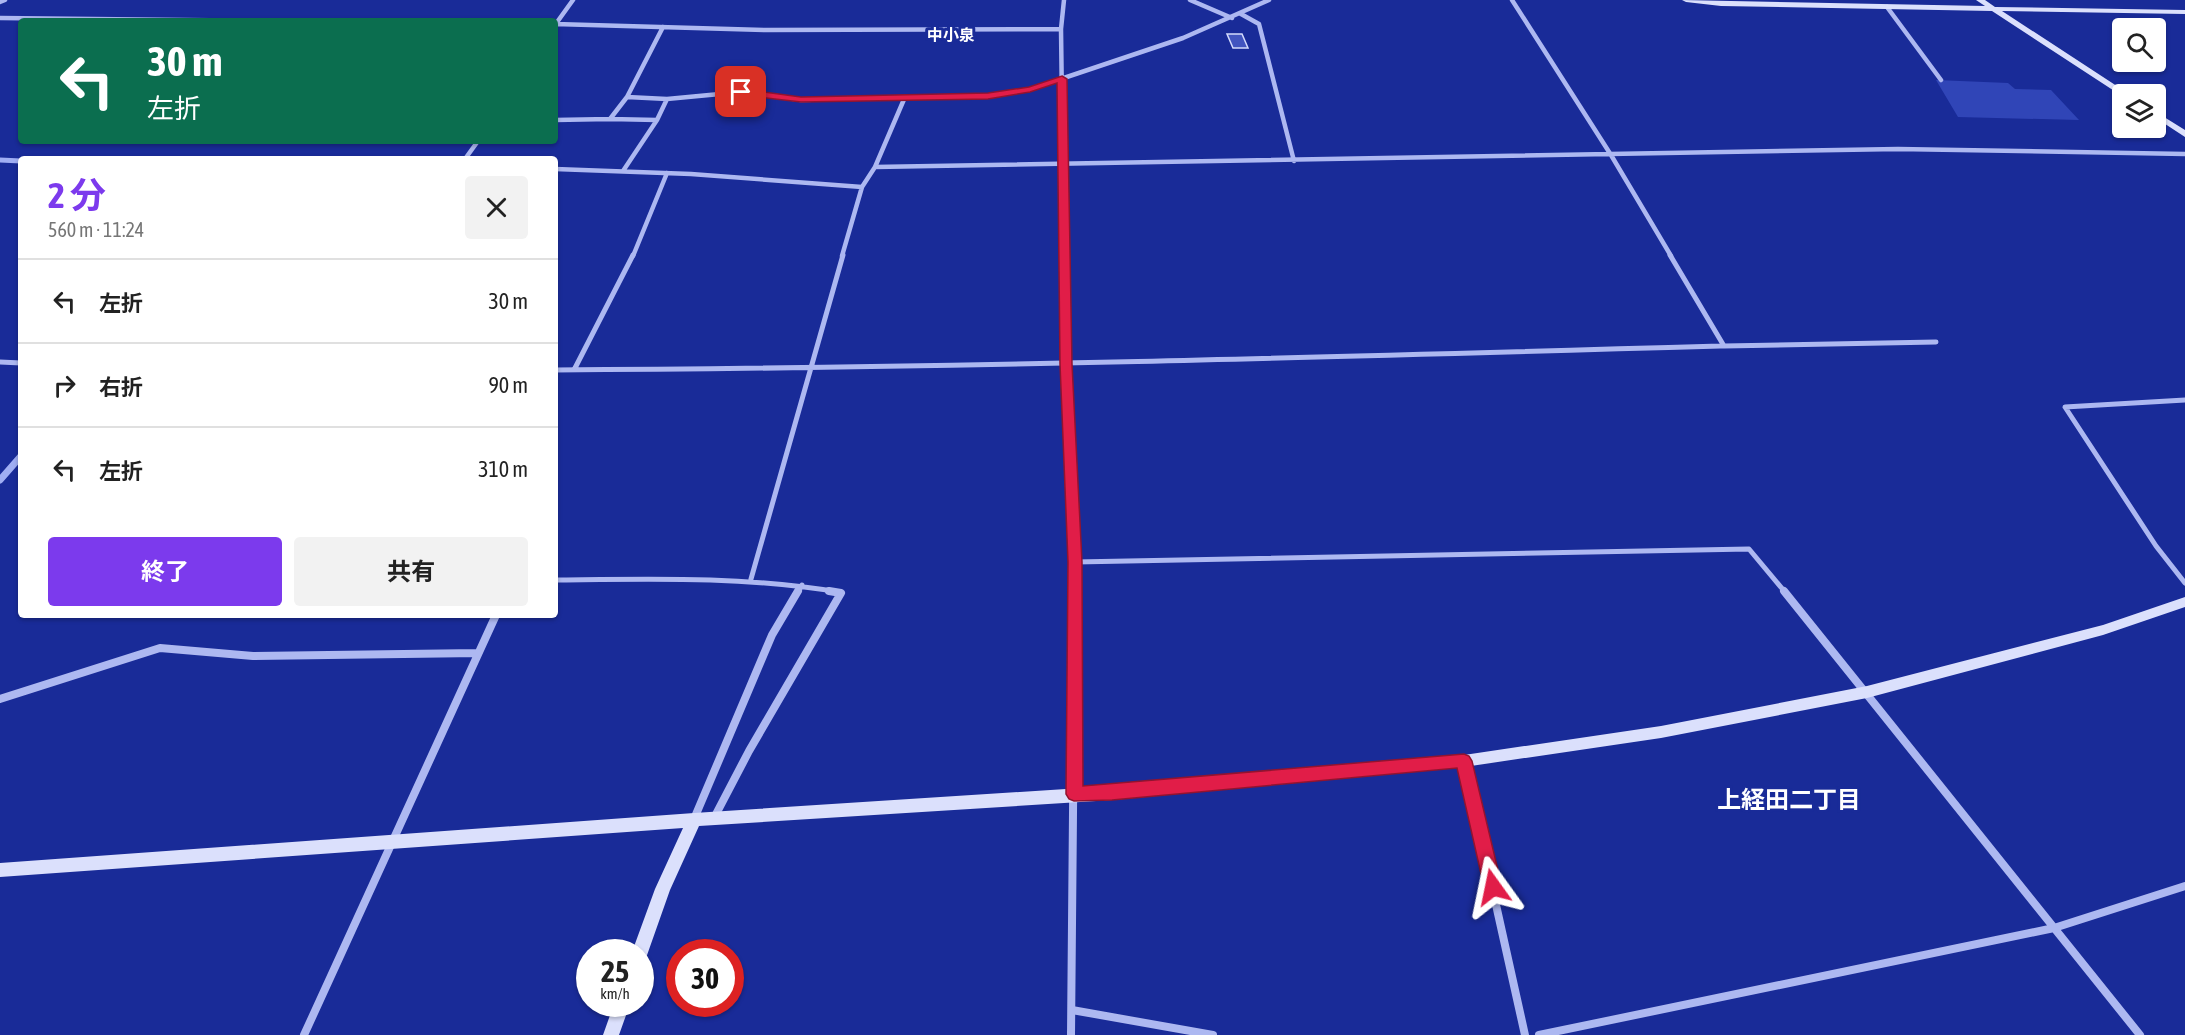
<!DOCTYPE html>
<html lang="ja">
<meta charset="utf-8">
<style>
:root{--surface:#fff;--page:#f2f2f2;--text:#222;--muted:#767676;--line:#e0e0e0;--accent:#7c3aed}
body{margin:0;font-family:"Asap Condensed","Noto Sans JP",sans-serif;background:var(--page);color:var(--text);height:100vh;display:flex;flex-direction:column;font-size:22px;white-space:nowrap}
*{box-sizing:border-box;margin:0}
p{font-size:20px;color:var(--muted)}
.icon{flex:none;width:33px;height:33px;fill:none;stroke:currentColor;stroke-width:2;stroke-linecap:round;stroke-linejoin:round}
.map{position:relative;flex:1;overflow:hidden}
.sheet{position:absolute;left:18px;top:156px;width:540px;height:462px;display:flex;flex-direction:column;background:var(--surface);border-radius:6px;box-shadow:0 2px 4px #0004}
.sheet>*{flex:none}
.banner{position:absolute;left:18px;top:18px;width:540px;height:126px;border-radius:6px;box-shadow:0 2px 4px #0004;background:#0b6e4f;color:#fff;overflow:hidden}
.fabs{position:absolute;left:2112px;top:18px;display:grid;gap:12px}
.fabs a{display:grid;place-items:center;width:54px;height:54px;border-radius:6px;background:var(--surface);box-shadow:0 2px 4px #0004;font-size:30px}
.speed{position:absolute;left:576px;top:939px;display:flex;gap:12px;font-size:30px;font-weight:700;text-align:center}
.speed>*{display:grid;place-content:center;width:78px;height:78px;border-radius:50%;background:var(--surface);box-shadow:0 2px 4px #0004;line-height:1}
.speed small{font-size:15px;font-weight:400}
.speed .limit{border:9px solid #d22;background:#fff;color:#111}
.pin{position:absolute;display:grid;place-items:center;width:51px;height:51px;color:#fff;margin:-26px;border-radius:12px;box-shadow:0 3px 9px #0006}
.me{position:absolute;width:66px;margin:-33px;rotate:348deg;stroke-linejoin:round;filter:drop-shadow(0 0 4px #0008)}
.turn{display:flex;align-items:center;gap:21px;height:126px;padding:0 30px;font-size:27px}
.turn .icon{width:78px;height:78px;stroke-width:2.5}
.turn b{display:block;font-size:42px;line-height:51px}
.round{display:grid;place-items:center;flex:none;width:63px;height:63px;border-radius:6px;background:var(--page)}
.summary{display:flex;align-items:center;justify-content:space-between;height:102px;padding:0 30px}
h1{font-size:36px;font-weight:700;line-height:45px;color:var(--accent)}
.button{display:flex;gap:12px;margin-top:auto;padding:12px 30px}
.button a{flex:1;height:69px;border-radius:6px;background:var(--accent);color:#fff;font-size:24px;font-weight:700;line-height:69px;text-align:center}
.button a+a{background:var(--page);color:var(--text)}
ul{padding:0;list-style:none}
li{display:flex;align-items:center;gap:18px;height:84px;padding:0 30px;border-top:2px solid var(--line)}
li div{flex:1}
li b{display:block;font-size:22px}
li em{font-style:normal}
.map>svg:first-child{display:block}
.green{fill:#3045b7}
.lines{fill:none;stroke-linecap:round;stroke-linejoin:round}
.stream-far1{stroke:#a0aef3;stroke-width:5}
.stream{stroke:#a0aef3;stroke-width:7}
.building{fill:#4255bf;stroke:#d4dbfc;stroke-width:1.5}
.street-far2{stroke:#adb8f1;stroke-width:4.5}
.street-far1{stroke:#adb8f1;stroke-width:5}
.street{stroke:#adb8f1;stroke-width:8}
.secondary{fill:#dbe0fc;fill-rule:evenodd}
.route{fill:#e11d48;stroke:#92132f;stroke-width:1.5}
.labels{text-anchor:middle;stroke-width:6;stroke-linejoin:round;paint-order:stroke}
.far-neighbourhood-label{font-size:16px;font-weight:bold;fill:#fff;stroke:#192b98}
.near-neighbourhood-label{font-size:24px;font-weight:bold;fill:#fff;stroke:#192b98}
</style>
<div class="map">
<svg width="2185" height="1035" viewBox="0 0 2185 1035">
<rect width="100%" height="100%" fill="#192b98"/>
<path class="green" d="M1936 80 2008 83 2015 89 2051 90 2079 120 1958 117Z"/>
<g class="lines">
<path class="stream-far1" d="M0 160 21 161"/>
<path class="stream" d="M0 480 21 456"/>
</g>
<path class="building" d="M1227 34H1242L1248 48H1233Z"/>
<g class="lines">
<path class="street-far2" d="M1064 0 1061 29 1064 256
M1190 0 1232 18
M1512 0 1611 155 1671 256
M0 2 5 0
M1887 7 1941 80
M1241 14 1259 24 1294 161
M0 18 290 21
M555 24 766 30 1061 29
M555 25 573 0
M627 97 663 27
M610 119 657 120 667 99
M555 120 610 119 627 97 667 99 741 92 801 100 988 96 1031 89 1183 38 1269 0
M465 159 478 141
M875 167 905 97
M555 169 691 174 862 187 875 167 1898 149 2185 154
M623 171 657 120
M633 256 667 173
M842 256 862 187"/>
<path class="street-far1" d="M1064 255 1075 592
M1724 346 1936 342
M0 362 21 363
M555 370C945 368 1334 357 1724 346L1670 255
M574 370 633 255
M2185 400 2065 407 2156 546 2185 583
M1075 562 1749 549 1785 592
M751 579 843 255
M555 580C650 579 744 576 838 592
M798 592 802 585"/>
<path class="street" d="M1784 591 2140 1035
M0 699 160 648 253 656 478 653
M1464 761 1525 1035
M714 818 749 751 841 593 829 591
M694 819 772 635 798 591
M1072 1010 1213 1035
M304 1035 496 615
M1071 1035 1075 591
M1539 1035 2054 928 2185 886"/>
<path class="secondary" d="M1682 0 1985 6 1976 0H1985L1995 7 2185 10V14L2002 11 2129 94 2122 96 1992 11 1721 6 1686 2Z
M2156 112 2185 130V137L2156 118Z
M2185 597V607L2103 635 1867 698 1661 738 1464 767 1112 800 699 826 670 890 646 958 640 960V952H632L655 889 683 828 0 877V863L694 813 1112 786 1464 755 1661 726 1867 686 2103 625Z
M614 1004H630L619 1035H603Z"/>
</g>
<path class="route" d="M1062 76 1067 79 1072 364 1082 562 1083 786 1464 754 1469 756 1472 761 1502 887 1499 893 1493 895 1487 893 1484 887 1457 768 1112 800 1074 801 1069 799 1066 794 1068 562 1060 364 1057 83 1030 92 988 99 801 102 741 95 737 92 741 89 801 97 988 93 1029 87Z"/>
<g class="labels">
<g class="far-neighbourhood-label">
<text x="951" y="41">中小泉</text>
</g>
<g class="near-neighbourhood-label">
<text x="1789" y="808">上経田二丁目</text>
</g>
</g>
</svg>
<div class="fabs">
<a><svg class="icon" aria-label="search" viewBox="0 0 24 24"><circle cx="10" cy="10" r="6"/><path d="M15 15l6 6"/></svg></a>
<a><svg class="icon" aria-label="layers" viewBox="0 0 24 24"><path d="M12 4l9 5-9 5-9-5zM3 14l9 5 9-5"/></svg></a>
</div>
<div class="speed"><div>25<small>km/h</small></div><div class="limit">30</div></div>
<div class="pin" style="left:741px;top:92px;background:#d93025"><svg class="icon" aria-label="arrive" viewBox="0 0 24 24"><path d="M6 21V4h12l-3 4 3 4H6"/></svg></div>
<svg class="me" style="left:1493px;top:887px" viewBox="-20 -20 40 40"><path d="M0-17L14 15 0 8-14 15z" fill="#e11d48" stroke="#fff" stroke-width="4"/></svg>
<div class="banner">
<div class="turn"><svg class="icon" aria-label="left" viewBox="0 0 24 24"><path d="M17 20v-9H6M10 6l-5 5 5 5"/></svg><div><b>30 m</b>左折</div></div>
</div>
<section class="sheet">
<div class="summary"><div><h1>2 分</h1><p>560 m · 11:24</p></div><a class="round"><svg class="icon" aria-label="close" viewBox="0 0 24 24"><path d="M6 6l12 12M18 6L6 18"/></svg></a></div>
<ul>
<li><svg class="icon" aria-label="left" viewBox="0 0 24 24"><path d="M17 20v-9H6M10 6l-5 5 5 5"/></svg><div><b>左折</b></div><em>30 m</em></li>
<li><svg class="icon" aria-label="right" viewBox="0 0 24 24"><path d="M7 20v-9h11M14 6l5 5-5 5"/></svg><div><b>右折</b></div><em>90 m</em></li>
<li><svg class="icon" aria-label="left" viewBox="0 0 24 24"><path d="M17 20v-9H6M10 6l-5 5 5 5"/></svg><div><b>左折</b></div><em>310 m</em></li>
</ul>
<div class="button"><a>終了</a><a>共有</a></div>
</section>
</div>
